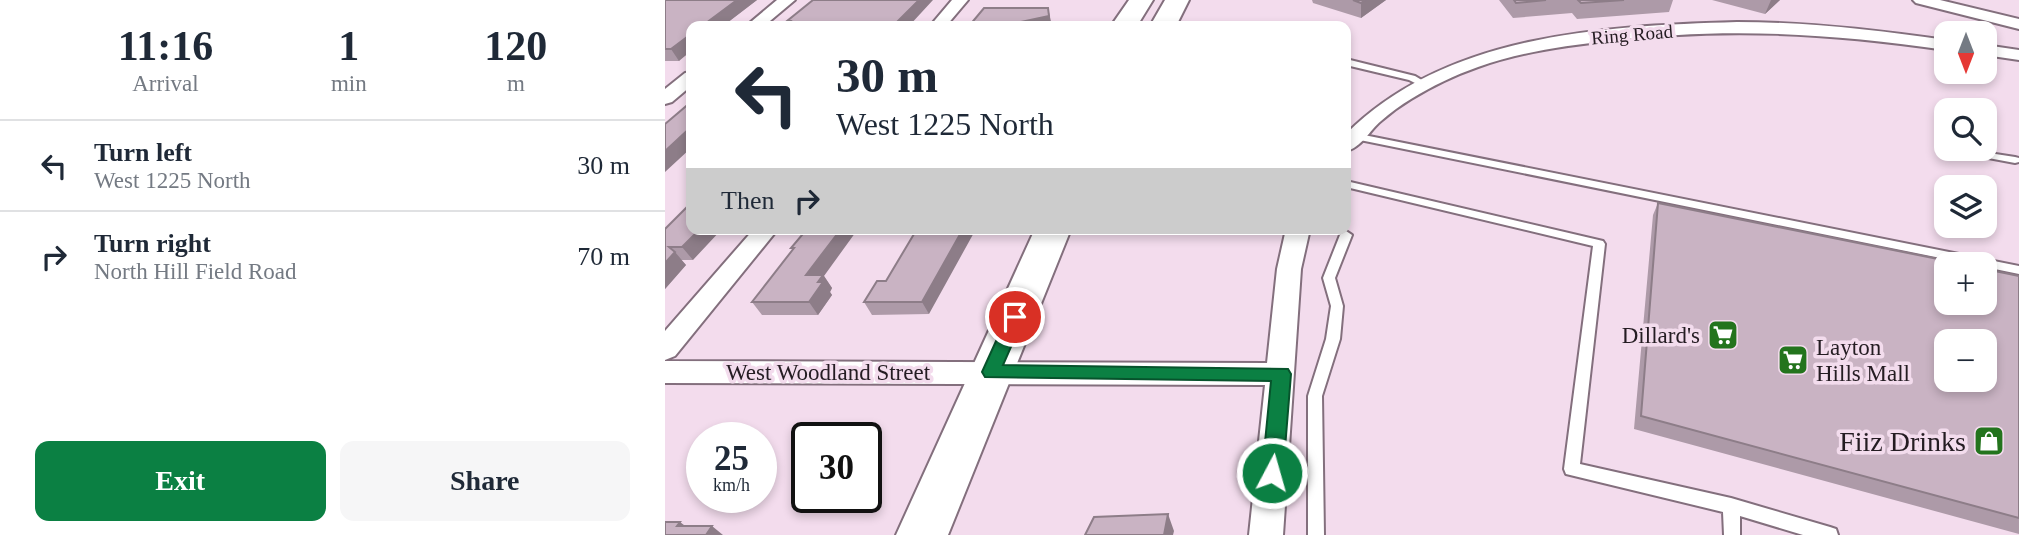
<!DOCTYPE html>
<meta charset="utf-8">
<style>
:root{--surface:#fff;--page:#f6f6f7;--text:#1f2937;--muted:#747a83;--line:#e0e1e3;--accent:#0b8043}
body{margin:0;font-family:Georgia,serif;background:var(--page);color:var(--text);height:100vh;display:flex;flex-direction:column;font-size:26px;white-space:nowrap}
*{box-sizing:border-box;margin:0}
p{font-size:23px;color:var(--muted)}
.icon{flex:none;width:38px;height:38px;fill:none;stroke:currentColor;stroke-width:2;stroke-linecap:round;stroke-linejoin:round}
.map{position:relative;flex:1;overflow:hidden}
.panel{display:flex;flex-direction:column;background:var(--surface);width:665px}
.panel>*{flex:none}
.banner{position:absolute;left:21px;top:21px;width:665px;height:214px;border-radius:14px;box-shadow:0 4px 10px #0003;background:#fff;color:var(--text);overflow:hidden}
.needle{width:46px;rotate:180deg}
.controls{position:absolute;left:1269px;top:21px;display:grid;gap:14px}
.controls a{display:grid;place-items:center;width:63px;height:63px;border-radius:14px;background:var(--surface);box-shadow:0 4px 10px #0003;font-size:35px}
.speed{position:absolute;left:21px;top:422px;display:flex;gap:14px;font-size:35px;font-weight:700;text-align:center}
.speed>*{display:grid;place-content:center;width:91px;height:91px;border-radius:50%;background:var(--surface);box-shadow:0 4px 10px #0003;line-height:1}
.speed small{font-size:18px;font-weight:400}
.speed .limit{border:4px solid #111;border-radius:10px;background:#fff;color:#111}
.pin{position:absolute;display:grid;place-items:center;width:60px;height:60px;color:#fff;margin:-30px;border:4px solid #fff;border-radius:50%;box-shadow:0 2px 7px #0007}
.me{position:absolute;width:77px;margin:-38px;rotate:6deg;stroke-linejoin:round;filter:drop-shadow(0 0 5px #0008)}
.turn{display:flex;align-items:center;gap:24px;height:147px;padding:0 35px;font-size:32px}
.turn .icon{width:91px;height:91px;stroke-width:2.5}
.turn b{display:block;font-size:49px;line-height:60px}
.then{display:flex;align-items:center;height:66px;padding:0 35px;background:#0003;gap:14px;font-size:26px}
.eta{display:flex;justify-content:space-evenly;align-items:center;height:119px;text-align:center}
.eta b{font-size:42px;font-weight:800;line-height:49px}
.action{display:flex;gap:14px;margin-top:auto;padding:14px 35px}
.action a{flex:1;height:80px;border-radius:14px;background:var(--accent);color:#fff;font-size:28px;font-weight:800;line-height:80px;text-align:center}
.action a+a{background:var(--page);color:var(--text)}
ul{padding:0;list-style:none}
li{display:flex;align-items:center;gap:21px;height:91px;padding:0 35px;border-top:2px solid var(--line)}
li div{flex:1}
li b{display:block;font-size:26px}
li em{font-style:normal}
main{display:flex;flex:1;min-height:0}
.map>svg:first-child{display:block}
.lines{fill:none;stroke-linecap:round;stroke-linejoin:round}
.lane-casing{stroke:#836f7d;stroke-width:4}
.street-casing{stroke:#836f7d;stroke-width:4}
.primary-casing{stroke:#836f7d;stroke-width:4}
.lane{fill:#fff;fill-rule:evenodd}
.street{fill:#fff;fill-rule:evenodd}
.primary{fill:#fff;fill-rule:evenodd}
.wall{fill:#ad9aa8}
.shaded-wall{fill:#8d7d88}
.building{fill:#c9b3c3;stroke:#8d7d88;stroke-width:2;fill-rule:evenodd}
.route{fill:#0b8043;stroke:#07532c;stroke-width:2}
.labels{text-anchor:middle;stroke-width:7;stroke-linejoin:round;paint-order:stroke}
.far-street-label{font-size:19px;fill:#241c22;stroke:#f3dced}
.poi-label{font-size:23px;fill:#241c22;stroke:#f3dced;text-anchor:end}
.street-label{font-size:23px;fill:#241c22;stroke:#f3dced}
.near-poi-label{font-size:28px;fill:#241c22;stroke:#f3dced;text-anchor:end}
</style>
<main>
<section class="panel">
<div class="eta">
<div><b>11:16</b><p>Arrival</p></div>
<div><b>1</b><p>min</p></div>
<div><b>120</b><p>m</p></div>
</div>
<ul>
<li><svg class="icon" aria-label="left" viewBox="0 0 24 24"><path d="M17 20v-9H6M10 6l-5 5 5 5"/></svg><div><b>Turn left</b><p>West 1225 North</p></div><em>30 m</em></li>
<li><svg class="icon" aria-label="right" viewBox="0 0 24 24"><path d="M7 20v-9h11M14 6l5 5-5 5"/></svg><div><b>Turn right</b><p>North Hill Field Road</p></div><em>70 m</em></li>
</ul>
<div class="action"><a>Exit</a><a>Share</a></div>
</section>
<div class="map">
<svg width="1354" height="535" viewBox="0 0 1354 535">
<rect width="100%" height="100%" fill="#f3dced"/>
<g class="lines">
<g class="lane-casing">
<path id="lane" d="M681 59 750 76 765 85 760 88 744 80 681 65Z
M689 133 1354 266V274L1320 267V264H1305L685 138V134Z
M1298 149 1350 157 1354 158V162L1350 163 1302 154 1298 153Z
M681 181 938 241 940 244 915 464 1066 498 1165 527 1171 529 1173 535H1138L1075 516V535H1059L1058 512 901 474 899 469 928 246 681 187Z
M681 231 687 235 670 278 678 306 675 339 657 396 659 535H643V396L661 339 666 306 658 278 675 235Z"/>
</g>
<g class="street-casing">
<path id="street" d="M112 0H130L99 26H81Z
M287 0H303L281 26H265Z
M1248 0H1275L1354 19V29L1251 3Z
M1072 22C1142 22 1211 30 1281 40V50C1164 33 1061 27 943 41 899 46 855 52 813 67 790 75 767 86 746 99 736 105 725 113 716 121 705 130 696 148 681 151V134C781 34 937 26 1072 22Z
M1320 45 1354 50V60L1320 55Z
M26 72V86L7 102 0 104V89L20 73Z
M89 229H113L10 356 0 360V331Z
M621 229H645L636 269 618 535H584L600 385 0 383V361L602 363 612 269Z"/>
</g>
<g class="primary-casing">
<path id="primary" d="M464 0H488L472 26H446Z
M500 0H524L511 26H485Z
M370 229H406L283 535H231Z"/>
</g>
<use href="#lane" class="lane"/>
<use href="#street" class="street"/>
<use href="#primary" class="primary"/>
</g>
<path class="wall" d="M0 0H92L58 26H26L14 61H0Z
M647 0H721L696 18 648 3Z
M834 0H1008L1004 12 912 19 907 13 848 18Z
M1047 0H1115L1100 14Z
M26 198V229L28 260H16L21 265 0 289V229L25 205 22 202Z
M993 203 1354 276V534L969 429 988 215Z
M142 229 159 276 167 288 165 292 167 295 153 315H97L87 302 128 251 126 248Z
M252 229 264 314 207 315 199 302 221 281Z"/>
<path class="shaded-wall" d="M72 0H92L58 26H37Z
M254 0H268L244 26H228Z
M700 0H721L696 18V3Z
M1106 0H1115L1100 14Z
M383 8 387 26H337Z
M26 34V51L14 61 6 49Z
M26 127V148L0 172V151Z
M35 229H57L28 260 17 247Z
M176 229H193L159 276 167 288 165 292 167 295 153 315 144 302 141 275Z
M298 229H311L264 314 257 302Z
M10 252 21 265 0 289V263Z
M503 514 509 531 508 535H499Z
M15 522 32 535 12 526Z
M47 526 58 535H41Z"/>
<path class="building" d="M0 0H72L37 26H26V34L6 49H0Z
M148 0H254L228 26H119L125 21H122Z
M688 0H700L696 3Z
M849 0H881L851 3Z
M913 0H959L916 3Z
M319 8H383L384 16 337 26H304Z
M26 102V127L0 151V124Z
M26 203V229H35L17 247H4L10 252 0 263V229Z
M993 203 1298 264H1281V303H1320V269L1354 276V518L976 416ZM1281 341H1320V380H1281Z
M142 229H176L141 275H158L153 282H158L144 302H87L129 248H126Z
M252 229H298L257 302H199L212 281H221Z
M503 514 499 535H420L429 517Z
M0 522H15L12 526H47L41 535H0Z"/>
<path class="route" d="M350 310 356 312 359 317 338 365 623 369 626 374 618 473 615 480 607 482 600 480 597 473 606 381 320 377 317 372 342 317 344 312Z"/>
<defs>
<g id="supermarket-square" transform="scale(1.575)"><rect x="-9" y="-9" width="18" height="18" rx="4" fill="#23741d" stroke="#f3dced"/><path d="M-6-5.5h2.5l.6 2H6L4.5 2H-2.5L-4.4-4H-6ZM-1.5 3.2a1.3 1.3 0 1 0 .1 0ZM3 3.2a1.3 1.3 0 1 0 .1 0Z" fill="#fff"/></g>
<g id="shop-square" transform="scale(1.575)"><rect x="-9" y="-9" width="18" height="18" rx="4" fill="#23741d" stroke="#f3dced"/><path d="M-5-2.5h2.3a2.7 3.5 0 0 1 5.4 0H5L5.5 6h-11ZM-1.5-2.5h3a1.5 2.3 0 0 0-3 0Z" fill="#fff"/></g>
</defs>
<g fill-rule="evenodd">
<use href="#supermarket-square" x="1058" y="335"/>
<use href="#supermarket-square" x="1128" y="360"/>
<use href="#shop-square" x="1324" y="441"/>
</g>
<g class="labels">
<g class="far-street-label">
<text transform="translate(967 34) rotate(-5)" y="7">Ring Road</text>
</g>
<g class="poi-label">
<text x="1035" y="343">Dillard's</text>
<text x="1151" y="355" text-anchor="start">Layton<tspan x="1151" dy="26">Hills Mall</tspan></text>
</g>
<g class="street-label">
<text x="163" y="380">West Woodland Street</text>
</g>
<g class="near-poi-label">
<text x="1301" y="451">Fiiz Drinks</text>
</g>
</g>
</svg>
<div class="controls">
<a><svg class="needle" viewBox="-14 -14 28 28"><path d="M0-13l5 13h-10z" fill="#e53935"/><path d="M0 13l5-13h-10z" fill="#747a83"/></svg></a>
<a><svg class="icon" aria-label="search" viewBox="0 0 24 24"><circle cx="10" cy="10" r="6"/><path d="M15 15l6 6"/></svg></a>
<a><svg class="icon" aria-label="layers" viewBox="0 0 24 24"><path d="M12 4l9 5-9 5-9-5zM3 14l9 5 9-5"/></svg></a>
<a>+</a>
<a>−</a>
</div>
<div class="speed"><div>25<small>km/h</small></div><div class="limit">30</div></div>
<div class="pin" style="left:350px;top:317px;background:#d93025"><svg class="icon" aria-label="arrive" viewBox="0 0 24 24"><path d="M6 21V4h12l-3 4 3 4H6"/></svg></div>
<svg class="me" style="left:607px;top:473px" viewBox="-20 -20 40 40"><circle r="17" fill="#0b8043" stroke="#fff" stroke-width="3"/><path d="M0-11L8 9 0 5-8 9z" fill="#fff"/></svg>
<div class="banner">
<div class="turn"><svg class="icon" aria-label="left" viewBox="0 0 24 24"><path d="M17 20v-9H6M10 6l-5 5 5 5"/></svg><div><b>30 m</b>West 1225 North</div></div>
<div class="then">Then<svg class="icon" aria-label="right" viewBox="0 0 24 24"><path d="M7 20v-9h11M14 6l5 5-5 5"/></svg></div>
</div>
</div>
</main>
